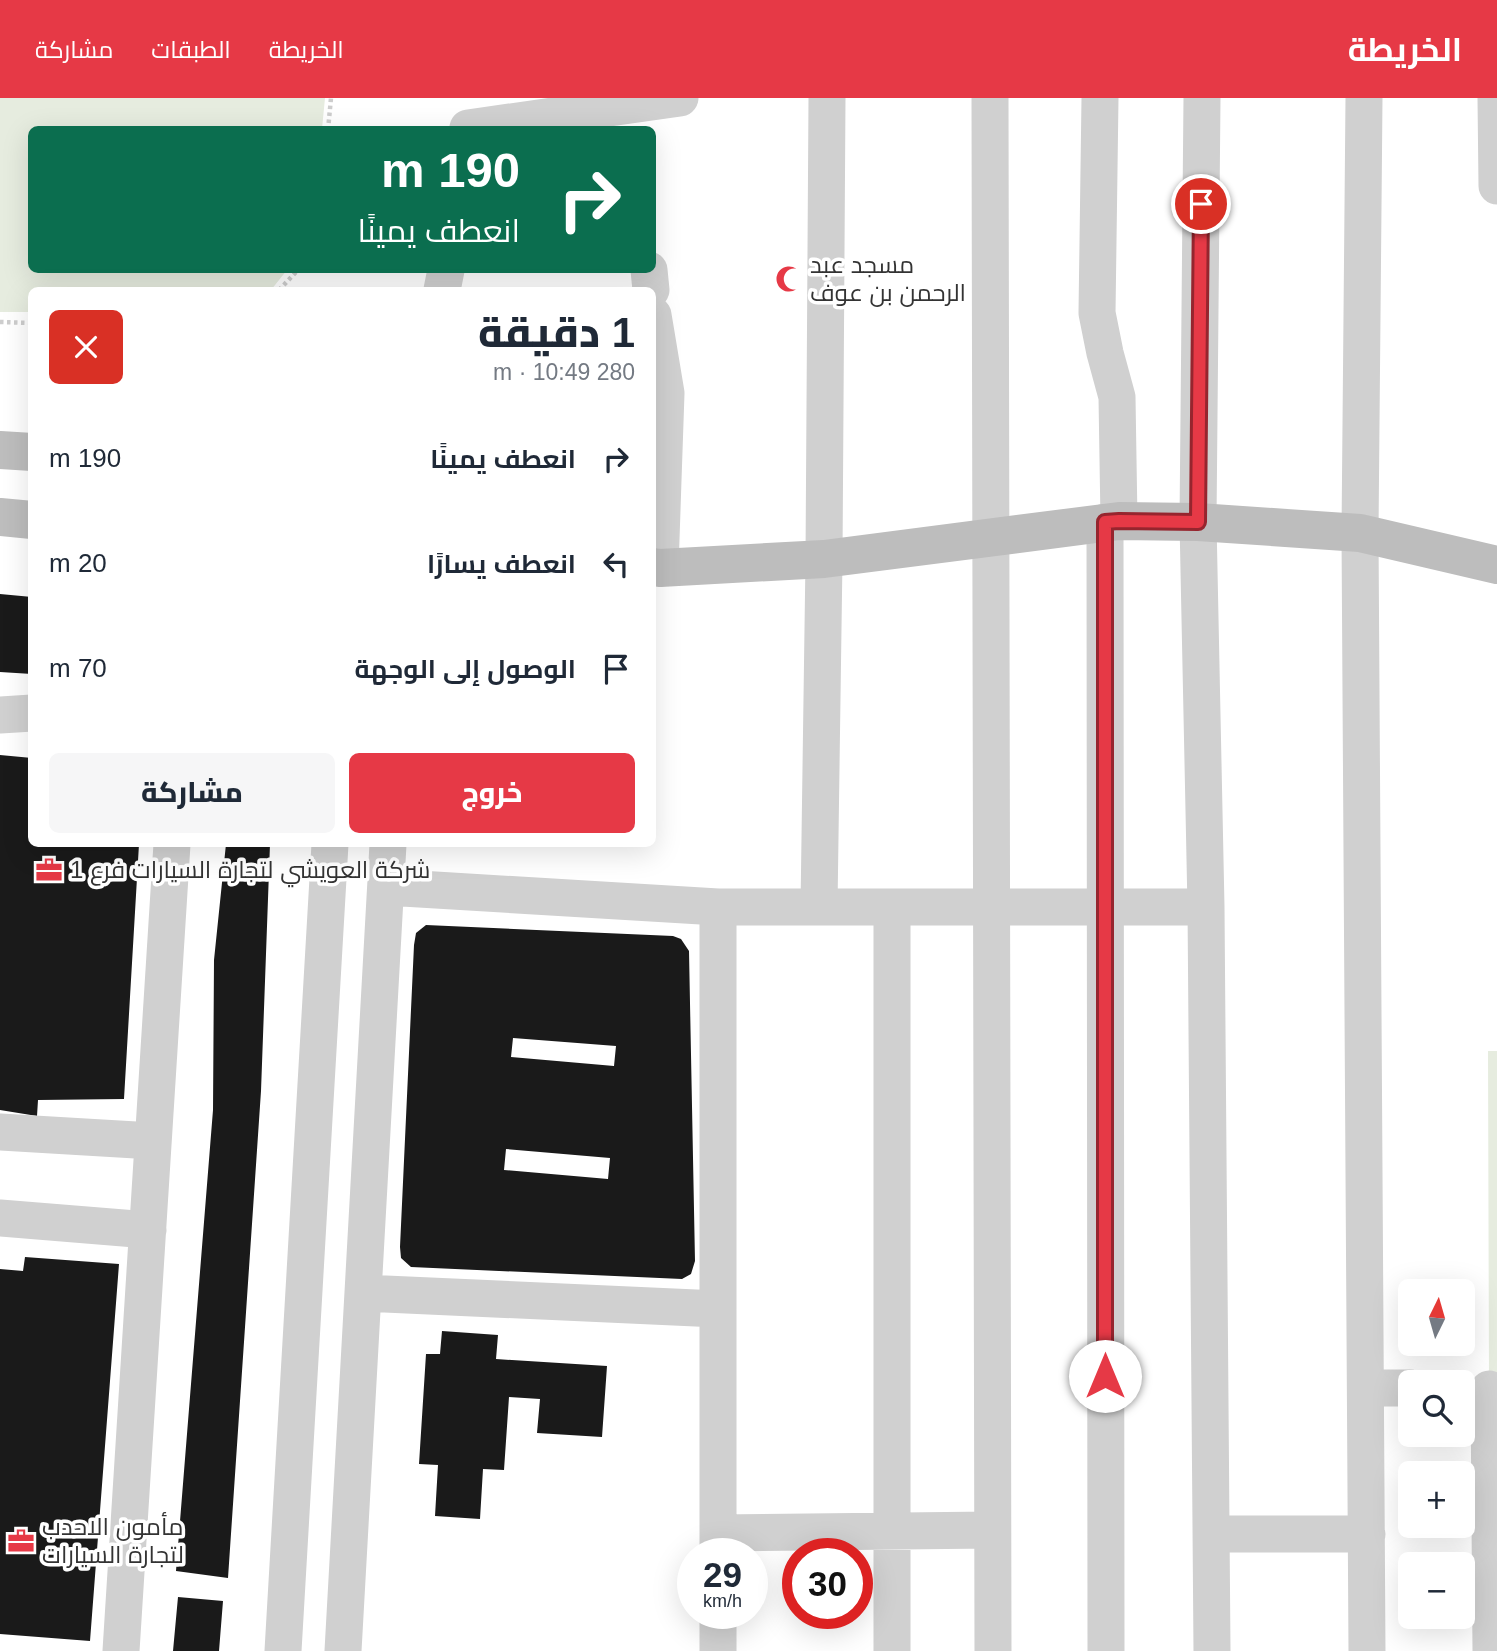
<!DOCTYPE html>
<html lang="ar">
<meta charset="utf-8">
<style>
:root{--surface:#fff;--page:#f6f6f7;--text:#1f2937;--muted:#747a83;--accent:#e63946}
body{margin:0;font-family:Arial,Cairo,sans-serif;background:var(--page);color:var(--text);direction:rtl;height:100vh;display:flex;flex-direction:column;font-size:26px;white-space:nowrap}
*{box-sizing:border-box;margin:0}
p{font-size:23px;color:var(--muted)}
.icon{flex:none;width:38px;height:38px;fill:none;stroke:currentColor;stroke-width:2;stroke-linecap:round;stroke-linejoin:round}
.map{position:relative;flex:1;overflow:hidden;direction:ltr}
.panel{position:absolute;left:28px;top:189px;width:628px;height:560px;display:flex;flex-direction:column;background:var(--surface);border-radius:10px;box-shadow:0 7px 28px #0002;direction:rtl}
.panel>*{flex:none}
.banner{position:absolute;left:28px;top:28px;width:628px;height:147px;border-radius:10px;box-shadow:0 7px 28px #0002;direction:rtl;background:#0b6e4f;color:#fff;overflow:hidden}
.needle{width:46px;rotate:5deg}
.fabs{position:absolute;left:1398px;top:1181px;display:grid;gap:14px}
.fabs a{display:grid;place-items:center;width:77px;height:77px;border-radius:10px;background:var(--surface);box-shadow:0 7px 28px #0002;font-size:35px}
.speed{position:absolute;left:677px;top:1440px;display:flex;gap:14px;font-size:35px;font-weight:700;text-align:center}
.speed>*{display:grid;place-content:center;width:91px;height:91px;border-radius:50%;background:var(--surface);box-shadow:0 7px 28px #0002;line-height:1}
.speed small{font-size:18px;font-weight:400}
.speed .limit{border:10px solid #d22;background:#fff;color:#111}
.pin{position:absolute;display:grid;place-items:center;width:60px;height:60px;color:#fff;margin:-30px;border:4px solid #fff;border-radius:50%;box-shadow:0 2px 7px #0007}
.me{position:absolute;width:77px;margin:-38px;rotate:0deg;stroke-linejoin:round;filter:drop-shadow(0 0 5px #0008)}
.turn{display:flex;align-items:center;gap:24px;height:147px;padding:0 21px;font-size:32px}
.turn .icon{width:91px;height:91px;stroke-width:2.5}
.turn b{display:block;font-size:49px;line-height:60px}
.round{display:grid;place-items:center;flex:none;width:74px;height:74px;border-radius:10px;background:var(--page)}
.summary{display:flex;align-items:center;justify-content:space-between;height:119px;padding:0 21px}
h1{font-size:42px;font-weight:800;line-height:52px}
.primary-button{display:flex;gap:14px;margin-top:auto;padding:14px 21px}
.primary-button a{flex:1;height:80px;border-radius:10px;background:var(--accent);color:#fff;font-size:28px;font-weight:800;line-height:80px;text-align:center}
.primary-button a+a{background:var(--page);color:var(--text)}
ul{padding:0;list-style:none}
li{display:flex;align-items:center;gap:21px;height:105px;padding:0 21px}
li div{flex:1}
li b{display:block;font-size:26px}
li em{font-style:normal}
header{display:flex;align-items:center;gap:42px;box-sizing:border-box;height:98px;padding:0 35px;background:var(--accent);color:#fff}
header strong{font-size:33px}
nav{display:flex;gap:38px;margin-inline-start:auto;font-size:24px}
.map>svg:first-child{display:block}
.green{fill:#e6ecdf}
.building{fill:#1a1a1a;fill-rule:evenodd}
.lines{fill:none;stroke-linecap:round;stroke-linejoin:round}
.path{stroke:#cdcdcd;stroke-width:4.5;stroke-dasharray:3.5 3.5;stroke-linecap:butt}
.minor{stroke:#d0d0d0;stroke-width:37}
.secondary{stroke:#bdbdbd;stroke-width:38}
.route-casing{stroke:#96252e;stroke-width:18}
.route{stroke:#e63946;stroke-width:12}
.labels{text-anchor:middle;stroke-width:7;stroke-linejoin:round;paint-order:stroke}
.poi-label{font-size:24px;fill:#333;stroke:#fff;text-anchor:start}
</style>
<header>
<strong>الخريطة</strong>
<nav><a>الخريطة</a><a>الطبقات</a><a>مشاركة</a></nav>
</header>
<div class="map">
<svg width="1497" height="1553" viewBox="0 0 1497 1553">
<rect width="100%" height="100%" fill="#fff"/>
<path class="green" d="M0 0H325L322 31 32 32V172H287L271 192H32L31 214H0Z
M1488 953H1497V1553L1489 1291Z"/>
<path class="building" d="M0 496 32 499V576L0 574Z
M0 657 32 660V746H139L124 1001 38 1002 37 1018 0 1012Z
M226 746H270L261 993 228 1480 176 1473 213 1012 214 862Z
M426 827 673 838 681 841 689 853 695 1163 691 1176 682 1181 411 1169 401 1160 400 1149 414 847 416 835ZM513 940 616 948 614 968 511 959ZM506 1051 610 1060 608 1081 504 1072Z
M25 1159 119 1166 90 1543 0 1536V1171L23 1173Z
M442 1233 498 1237 496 1261 607 1268 602 1339 537 1335 540 1301 509 1299 504 1372 483 1371 480 1421 435 1418 438 1367 419 1366 426 1256H440Z
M178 1499 223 1503 219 1553H173Z"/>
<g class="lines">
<path class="path" d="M328 32 331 0
M279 192 298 172
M0 224 32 225"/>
<path class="minor" d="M990 0 993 1553
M1100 0 1097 215 1105 255 1117 299 1119 423
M1202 0 1198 424 1206 809 1212 1553
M1364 0 1360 435 1367 1553
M1496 0 1497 88
M468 32V30L680 0
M649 172 651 192
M442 192 446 172
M653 217 666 295 660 470
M1105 424 1106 1553
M0 617 32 615
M386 789 718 809H1206
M819 809 824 461 827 0
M892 809V1553
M0 1034 153 1043
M0 1120 148 1132
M363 1195 718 1211
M1366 1290H1410
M1489 1291 1491 1553
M718 1435 992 1432
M1211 1436H1367
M718 1456V809
M121 1553 172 746
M283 1553 330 746
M343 1553 388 746
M718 1553V1516"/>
<path class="secondary" d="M0 352 32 354
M0 419 32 422
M653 469 660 470 824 461 1119 423 1198 424 1360 435 1497 467"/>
</g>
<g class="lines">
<g class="route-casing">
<path id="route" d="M1105 1278V424L1119 423 1198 424 1201 106"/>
</g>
<use href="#route" class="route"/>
</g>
<defs>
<g id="mosque-bare" transform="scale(2.1)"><path d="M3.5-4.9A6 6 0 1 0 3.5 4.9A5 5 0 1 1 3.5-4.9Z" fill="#e63946" stroke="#fff" stroke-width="2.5" paint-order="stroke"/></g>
<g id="office-bare" transform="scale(2.1)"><path d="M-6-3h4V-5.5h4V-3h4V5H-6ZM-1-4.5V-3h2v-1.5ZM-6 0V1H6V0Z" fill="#e63946" stroke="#fff" stroke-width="2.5" paint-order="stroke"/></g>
</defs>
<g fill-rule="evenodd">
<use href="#mosque-bare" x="789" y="181"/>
<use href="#office-bare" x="49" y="772"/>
<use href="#office-bare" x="21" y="1443"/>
</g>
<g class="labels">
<g class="poi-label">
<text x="810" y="175">مسجد عبد<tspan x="810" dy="28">الرحمن بن عوف</tspan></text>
<text x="70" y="780">شركة العويشي لتجارة السيارات فرع 1</text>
<text x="42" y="1437">مأمون الاحدب<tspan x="42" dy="28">لتجارة السيارات</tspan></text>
</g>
</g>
</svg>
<div class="fabs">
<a><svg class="needle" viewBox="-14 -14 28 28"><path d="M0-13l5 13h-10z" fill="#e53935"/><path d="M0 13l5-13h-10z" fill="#747a83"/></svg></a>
<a><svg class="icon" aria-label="search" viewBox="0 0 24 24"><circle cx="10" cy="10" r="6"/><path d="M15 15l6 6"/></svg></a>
<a>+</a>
<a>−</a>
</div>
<div class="speed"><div>29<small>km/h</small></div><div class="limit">30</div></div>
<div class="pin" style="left:1201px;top:106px;background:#d93025"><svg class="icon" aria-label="arrive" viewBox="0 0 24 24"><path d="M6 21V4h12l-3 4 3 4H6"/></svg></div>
<svg class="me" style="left:1105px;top:1278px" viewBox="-20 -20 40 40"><circle r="19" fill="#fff"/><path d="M0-13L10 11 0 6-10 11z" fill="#e63946"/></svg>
<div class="banner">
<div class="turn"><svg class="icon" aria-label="right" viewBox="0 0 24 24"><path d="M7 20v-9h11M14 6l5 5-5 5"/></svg><div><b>190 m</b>انعطف يمينًا</div></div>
</div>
<section class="panel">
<div class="summary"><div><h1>1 دقيقة</h1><p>280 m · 10:49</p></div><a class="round" style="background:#d93025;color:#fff"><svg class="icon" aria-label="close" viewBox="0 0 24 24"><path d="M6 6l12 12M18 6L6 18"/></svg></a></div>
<ul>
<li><svg class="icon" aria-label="right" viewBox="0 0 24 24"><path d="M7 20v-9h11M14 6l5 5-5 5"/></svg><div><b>انعطف يمينًا</b></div><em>190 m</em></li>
<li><svg class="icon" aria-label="left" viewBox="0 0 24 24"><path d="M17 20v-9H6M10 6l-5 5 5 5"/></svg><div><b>انعطف يسارًا</b></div><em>20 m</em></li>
<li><svg class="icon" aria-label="arrive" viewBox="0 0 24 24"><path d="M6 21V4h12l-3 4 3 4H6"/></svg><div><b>الوصول إلى الوجهة</b></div><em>70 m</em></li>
</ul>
<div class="primary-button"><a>خروج</a><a>مشاركة</a></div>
</section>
</div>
